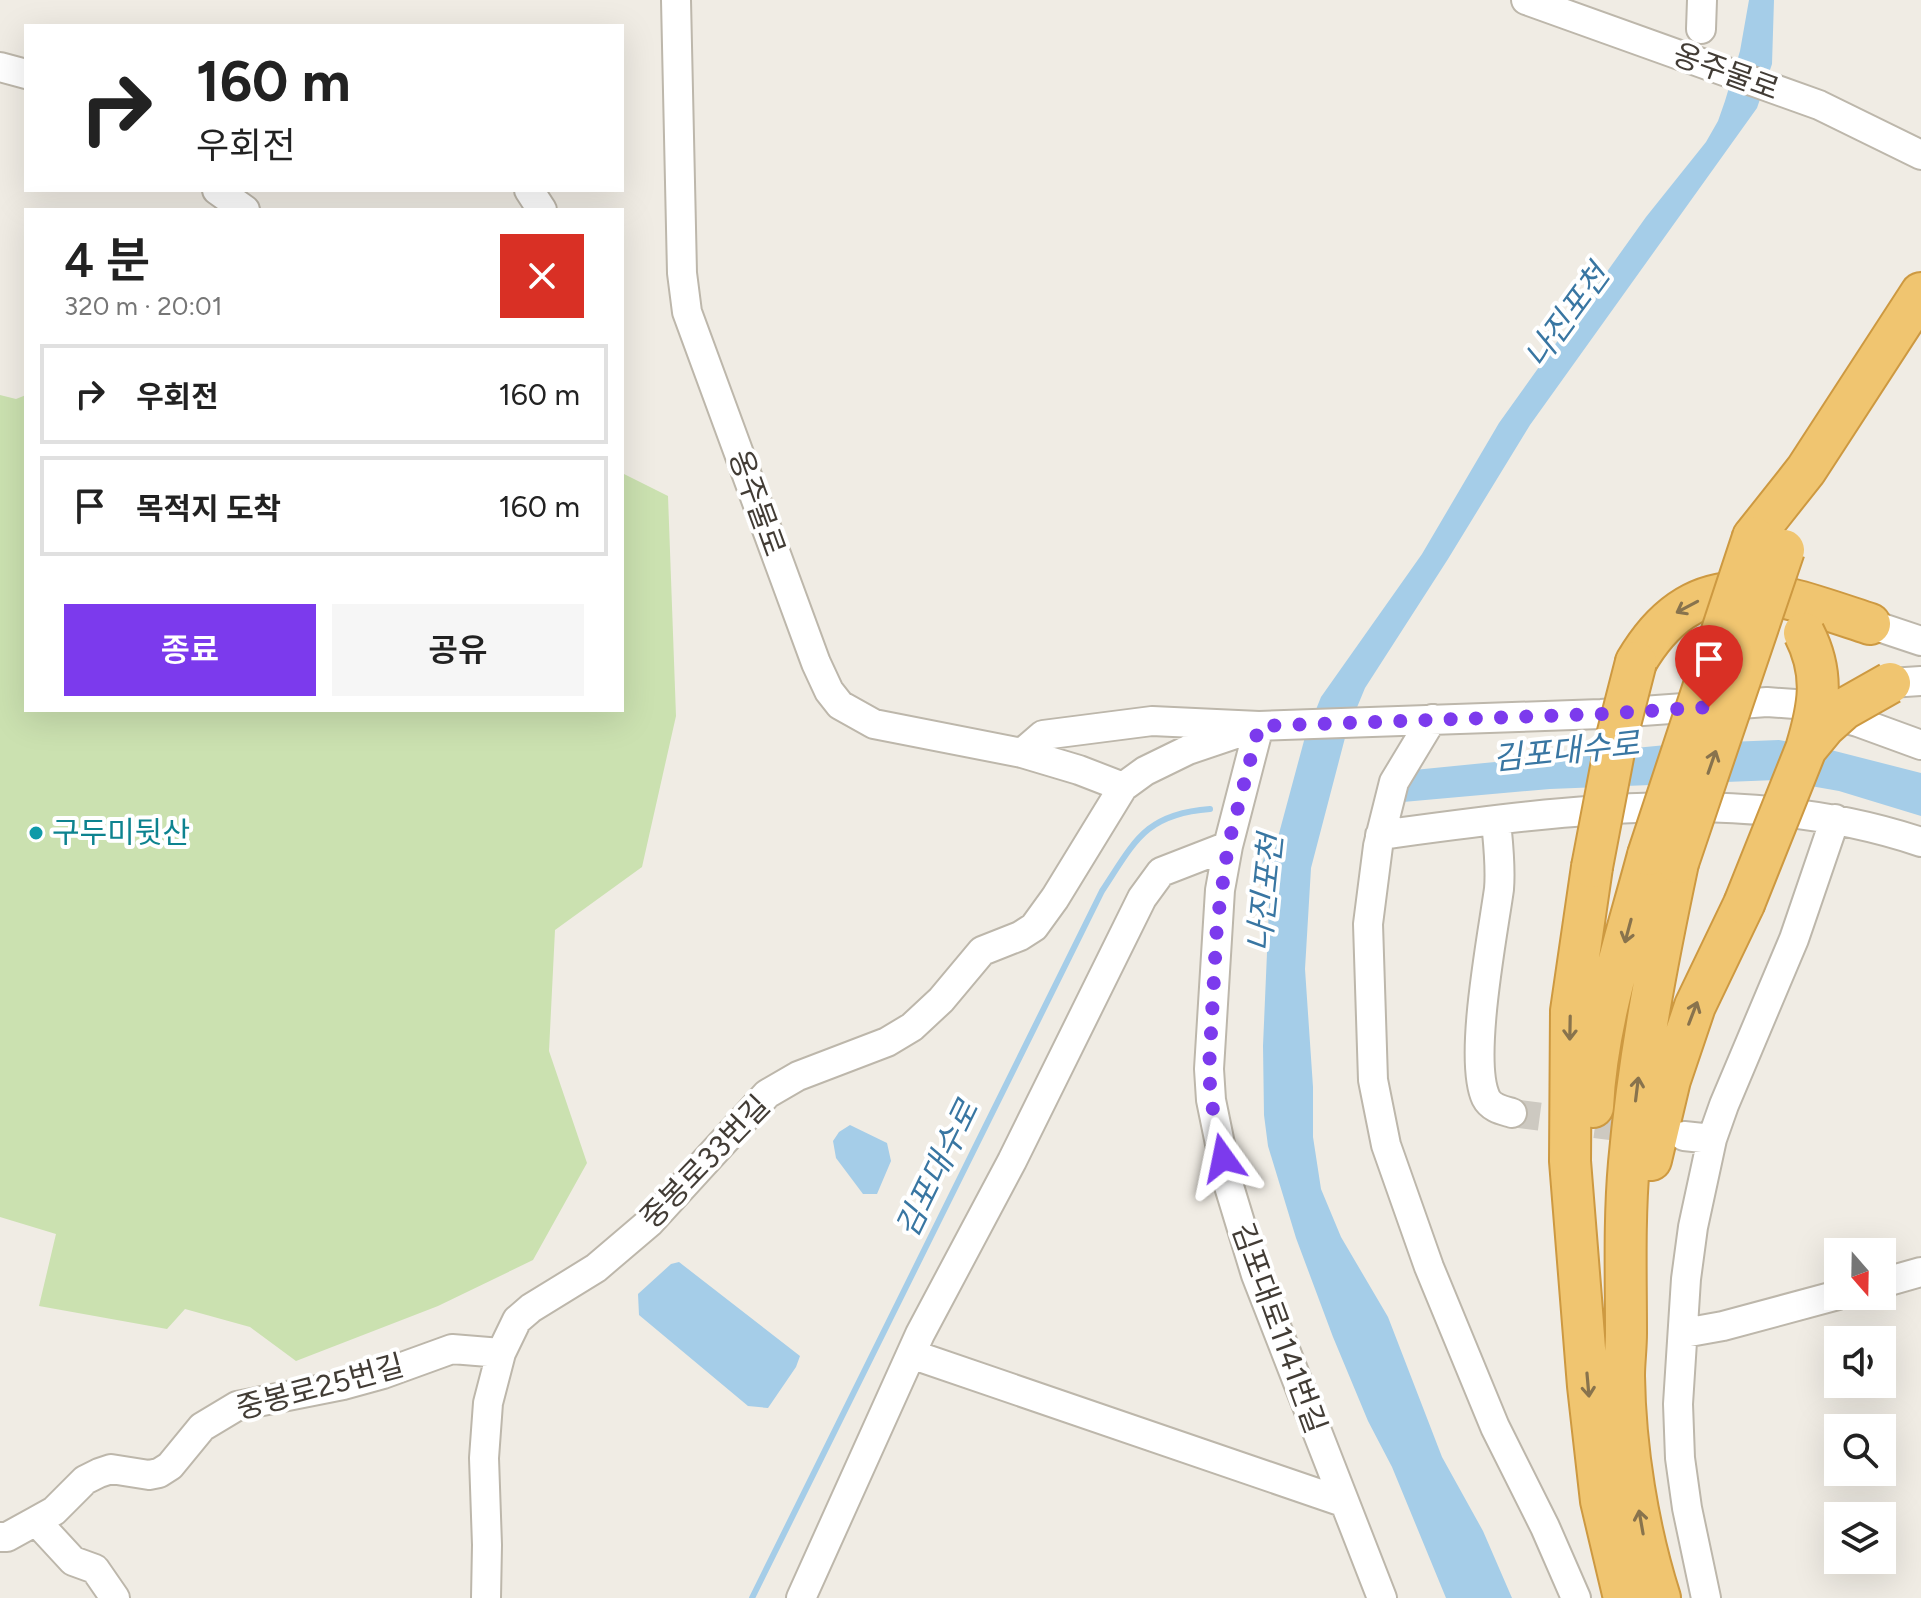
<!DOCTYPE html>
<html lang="ko">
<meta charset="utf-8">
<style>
:root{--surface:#fff;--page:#f6f6f6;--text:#222;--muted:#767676;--line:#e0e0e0;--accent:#7c3aed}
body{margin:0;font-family:Figtree,"Noto Sans KR",sans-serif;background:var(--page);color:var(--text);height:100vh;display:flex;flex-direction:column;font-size:30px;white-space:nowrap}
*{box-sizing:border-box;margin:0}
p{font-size:26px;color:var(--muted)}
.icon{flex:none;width:44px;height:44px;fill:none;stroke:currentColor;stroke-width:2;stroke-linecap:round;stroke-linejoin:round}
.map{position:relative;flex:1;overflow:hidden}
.sheet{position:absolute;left:24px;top:208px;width:600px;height:504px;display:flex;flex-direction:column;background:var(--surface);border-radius:0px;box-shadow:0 8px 32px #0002}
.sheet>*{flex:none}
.guide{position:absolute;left:24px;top:24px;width:600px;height:168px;border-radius:0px;box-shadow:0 8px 32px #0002;background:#fff;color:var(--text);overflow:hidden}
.needle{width:52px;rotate:160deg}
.fabs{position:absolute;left:1824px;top:1238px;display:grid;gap:16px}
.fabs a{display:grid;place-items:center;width:72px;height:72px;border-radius:0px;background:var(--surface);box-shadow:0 8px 32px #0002;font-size:40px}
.pin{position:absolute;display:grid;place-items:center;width:68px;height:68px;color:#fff;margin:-82px -34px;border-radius:50% 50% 50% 0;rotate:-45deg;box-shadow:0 0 8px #0007}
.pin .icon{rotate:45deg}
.me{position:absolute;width:88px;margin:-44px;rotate:348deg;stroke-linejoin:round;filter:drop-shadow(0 0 6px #0008)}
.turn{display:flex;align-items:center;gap:28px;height:168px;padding:0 40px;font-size:36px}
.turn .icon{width:104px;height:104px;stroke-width:2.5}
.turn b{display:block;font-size:56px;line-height:68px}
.round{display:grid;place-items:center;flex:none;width:84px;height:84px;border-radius:0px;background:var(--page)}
.summary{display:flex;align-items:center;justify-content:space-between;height:136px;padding:0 40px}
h1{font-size:48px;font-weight:600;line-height:60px}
.cta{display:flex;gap:16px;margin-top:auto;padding:16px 40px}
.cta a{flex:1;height:92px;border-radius:0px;background:var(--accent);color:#fff;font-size:32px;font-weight:600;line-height:92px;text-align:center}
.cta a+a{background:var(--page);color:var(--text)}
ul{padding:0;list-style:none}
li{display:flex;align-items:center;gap:24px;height:100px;margin:0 16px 12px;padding:0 24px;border:4px solid var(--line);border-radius:0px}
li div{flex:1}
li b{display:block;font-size:30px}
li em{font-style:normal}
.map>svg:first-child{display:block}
.green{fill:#cbe1b0}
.water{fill:#a5cde8}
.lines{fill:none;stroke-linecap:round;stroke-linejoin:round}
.stream{stroke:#a5cde8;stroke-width:6}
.minor-tunnel{stroke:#cdc9c1;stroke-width:28;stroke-dasharray:28 14;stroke-linecap:butt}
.minor-casing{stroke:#bdb7ab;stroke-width:32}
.highway-casing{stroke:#cd9941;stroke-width:44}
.minor{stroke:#fff;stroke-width:28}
.highway{stroke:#f0c570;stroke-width:40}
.highway-bridge-casing{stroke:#cd9941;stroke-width:44;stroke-linecap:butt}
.highway-bridge{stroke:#f0c570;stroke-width:40}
.oneway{stroke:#88734d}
.route{stroke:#7c3aed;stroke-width:14;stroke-dasharray:0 25.2}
.culture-dot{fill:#0f9aa8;stroke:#fff;stroke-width:3}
.labels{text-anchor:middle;stroke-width:8;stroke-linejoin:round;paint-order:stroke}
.street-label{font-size:30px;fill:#423c35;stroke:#fff}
.culture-label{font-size:30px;fill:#0d838f;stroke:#fff;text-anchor:start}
.water-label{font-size:32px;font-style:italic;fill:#3976a2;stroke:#fff}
</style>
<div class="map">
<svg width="1921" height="1598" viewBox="0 0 1921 1598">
<rect width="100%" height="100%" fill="#f0ece4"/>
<path class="green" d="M0 395 16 399 26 395V710H622V473L668 496 676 716 642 867 555 930 549 1051 587 1163 533 1260 438 1306 296 1361 250 1327 185 1309 167 1329 39 1306 56 1234 0 1217Z"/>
<path class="water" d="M1749 0H1774L1772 64 1757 108 1530 425 1448 559 1365 688 1346 734 1311 868 1305 969 1313 1087V1137L1321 1189 1341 1237 1388 1317 1442 1457 1483 1531 1512 1598H1446L1392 1467 1368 1421 1333 1337 1296 1238 1268 1146 1264 1115 1263 1046 1270 883 1268 870 1262 865 1264 857 1274 852 1305 737 1321 697 1422 554 1499 423 1646 217 1706 142 1718 121 1725 101 1740 51Z
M1779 740 1827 749 1921 773V816L1839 791 1776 780 1550 789 1403 802 1405 783 1414 770 1676 744Z
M850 1125 887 1143 891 1161 877 1194H863L836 1158 833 1141 839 1132Z
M679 1262 800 1356 796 1367 768 1408 748 1406 639 1315 638 1294 671 1264Z"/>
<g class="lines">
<path class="stream" d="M752 1598 1102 891C1135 841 1145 814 1210 809"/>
<path class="minor-tunnel" d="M1512 1113 1648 1131"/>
<g class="minor-casing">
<path id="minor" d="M676 0 682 273 687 312 816 663 829 691 840 705 874 724 1022 753 1079 770 1123 787
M1526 0 1819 105 1921 155
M1701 29 1702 0
M0 67 26 74
M217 190 245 210
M529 190 542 210
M1870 624 1921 641
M1890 683 1921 681
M1432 719 1394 782 1378 846 1368 924 1373 1080 1386 1145 1429 1267 1495 1427 1545 1527 1576 1598
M1022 753 1043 735 1152 721 1259 726 1228 846 1220 890 1209 1069 1211 1100 1228 1183 1256 1275 1382 1598
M1496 821C1498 843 1501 866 1499 889 1493 933 1468 1060 1486 1098 1491 1108 1502 1110 1512 1113
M1380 835C1558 811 1746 783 1921 842
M1684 1136 1712 1139
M1882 1283 1921 1272
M1684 1333 1723 1326 1838 1295
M911 1354 1343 1502
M36 1521 54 1511 85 1480 99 1473 111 1469 149 1475 159 1473 170 1466 202 1427 237 1406 343 1385 383 1374 452 1349 501 1353
M0 1537H7L36 1521 73 1561 95 1569 115 1598
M486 1598 487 1545 484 1458 488 1403 501 1353 517 1320 531 1308 596 1268 650 1222 767 1094 798 1076 887 1042 912 1027 941 1000 982 951 1020 936 1034 927 1055 898 1123 787 1145 771 1188 750 1259 726 1601 714 1767 702 1795 704 1858 722 1921 745
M801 1598 920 1334 1012 1161 1142 898 1161 872 1228 846
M1706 1598 1687 1508 1680 1458 1678 1404 1686 1279 1693 1227 1712 1139 1724 1105 1794 939 1835 819"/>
</g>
<g class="highway-casing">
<path id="highway" d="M1753 537 1806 470 1921 293
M1636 662C1697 558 1776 593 1870 624
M1592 867 1571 1011 1570 1161 1588 1386 1601 1501 1624 1598
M1593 1107C1597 1022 1626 938 1648 855
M1651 1160 1670 1080 1695 1006 1744 904
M1660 1598C1638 1529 1625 1448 1624 1376 1624 1362 1626 1348 1626 1333 1626 1276 1624 1220 1629 1163 1638 1061 1657 962 1678 863"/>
</g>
<use href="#minor" class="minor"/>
<use href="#highway" class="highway"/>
<g class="highway-bridge-casing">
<path id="highway-bridge" d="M1804 633C1825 674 1819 706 1806 749
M1648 855 1753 537
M1678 863 1784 550
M1592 867 1617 736 1636 662
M1744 904 1806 749 1825 726 1844 709 1890 683"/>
</g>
<use href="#highway-bridge" class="highway-bridge"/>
</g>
<defs><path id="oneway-shaft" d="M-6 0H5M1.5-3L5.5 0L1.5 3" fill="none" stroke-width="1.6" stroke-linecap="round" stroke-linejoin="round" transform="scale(2)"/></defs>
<g class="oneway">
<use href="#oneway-shaft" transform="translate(1687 607) rotate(152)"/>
<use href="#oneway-shaft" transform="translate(1712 762) rotate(-71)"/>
<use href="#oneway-shaft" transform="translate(1628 931) rotate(105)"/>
<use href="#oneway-shaft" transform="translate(1693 1013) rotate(-69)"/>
<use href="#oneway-shaft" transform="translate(1570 1028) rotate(91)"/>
<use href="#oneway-shaft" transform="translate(1637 1089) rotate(-83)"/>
<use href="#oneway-shaft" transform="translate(1588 1385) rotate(85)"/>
<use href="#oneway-shaft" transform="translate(1641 1522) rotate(-100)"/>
</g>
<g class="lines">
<path class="route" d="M1223 1158 1211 1100 1209 1069 1217 924 1228 846 1259 726 1601 714 1709 707"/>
</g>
<circle class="culture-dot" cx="36" cy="833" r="8"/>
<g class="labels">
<g class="street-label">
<text transform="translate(1726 72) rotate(20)" y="10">옹주물로</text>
<text transform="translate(757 503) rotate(70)" y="10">옹주물로</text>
<text transform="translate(705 1162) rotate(-46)" y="10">중봉로33번길</text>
<text transform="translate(1279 1328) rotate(70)" y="10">김포대로1141번길</text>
<text transform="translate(320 1387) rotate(-15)" y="10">중봉로25번길</text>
</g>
<g class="culture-label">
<text x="52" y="843">구두미뒷산</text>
</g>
<g class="water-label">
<text transform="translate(1567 316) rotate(-54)" y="11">나진포천</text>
<text transform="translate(1566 751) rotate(-6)" y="11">김포대수로</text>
<text transform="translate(1265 893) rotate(-84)" y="11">나진포천</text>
<text transform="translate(937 1169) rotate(-64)" y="11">김포대수로</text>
</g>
</g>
</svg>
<div class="fabs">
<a><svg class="needle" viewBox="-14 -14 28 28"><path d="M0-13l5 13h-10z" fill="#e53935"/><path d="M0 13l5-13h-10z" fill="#767676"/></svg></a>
<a><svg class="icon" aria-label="sound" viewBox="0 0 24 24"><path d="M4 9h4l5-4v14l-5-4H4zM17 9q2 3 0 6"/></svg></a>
<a><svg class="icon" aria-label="search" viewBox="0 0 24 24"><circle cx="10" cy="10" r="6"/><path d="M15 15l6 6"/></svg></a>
<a><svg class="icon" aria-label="layers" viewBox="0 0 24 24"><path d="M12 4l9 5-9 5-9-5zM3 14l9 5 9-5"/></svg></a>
</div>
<div class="pin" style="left:1709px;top:707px;background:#d93025"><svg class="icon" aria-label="arrive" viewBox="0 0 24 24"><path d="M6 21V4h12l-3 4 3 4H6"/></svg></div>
<svg class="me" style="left:1223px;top:1158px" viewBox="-20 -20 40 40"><path d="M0-17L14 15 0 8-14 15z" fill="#7c3aed" stroke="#fff" stroke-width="4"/></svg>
<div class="guide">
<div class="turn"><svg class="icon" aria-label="right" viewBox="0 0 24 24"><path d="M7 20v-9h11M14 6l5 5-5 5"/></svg><div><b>160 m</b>우회전</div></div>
</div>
<section class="sheet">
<div class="summary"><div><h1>4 분</h1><p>320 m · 20:01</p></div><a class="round" style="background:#d93025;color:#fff"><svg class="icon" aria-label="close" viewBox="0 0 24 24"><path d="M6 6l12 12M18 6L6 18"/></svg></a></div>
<ul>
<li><svg class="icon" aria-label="right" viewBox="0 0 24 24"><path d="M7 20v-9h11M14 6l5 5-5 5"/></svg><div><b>우회전</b></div><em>160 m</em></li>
<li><svg class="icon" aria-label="arrive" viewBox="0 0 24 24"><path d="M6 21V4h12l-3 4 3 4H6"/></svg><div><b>목적지 도착</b></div><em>160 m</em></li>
</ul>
<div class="cta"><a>종료</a><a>공유</a></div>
</section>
</div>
